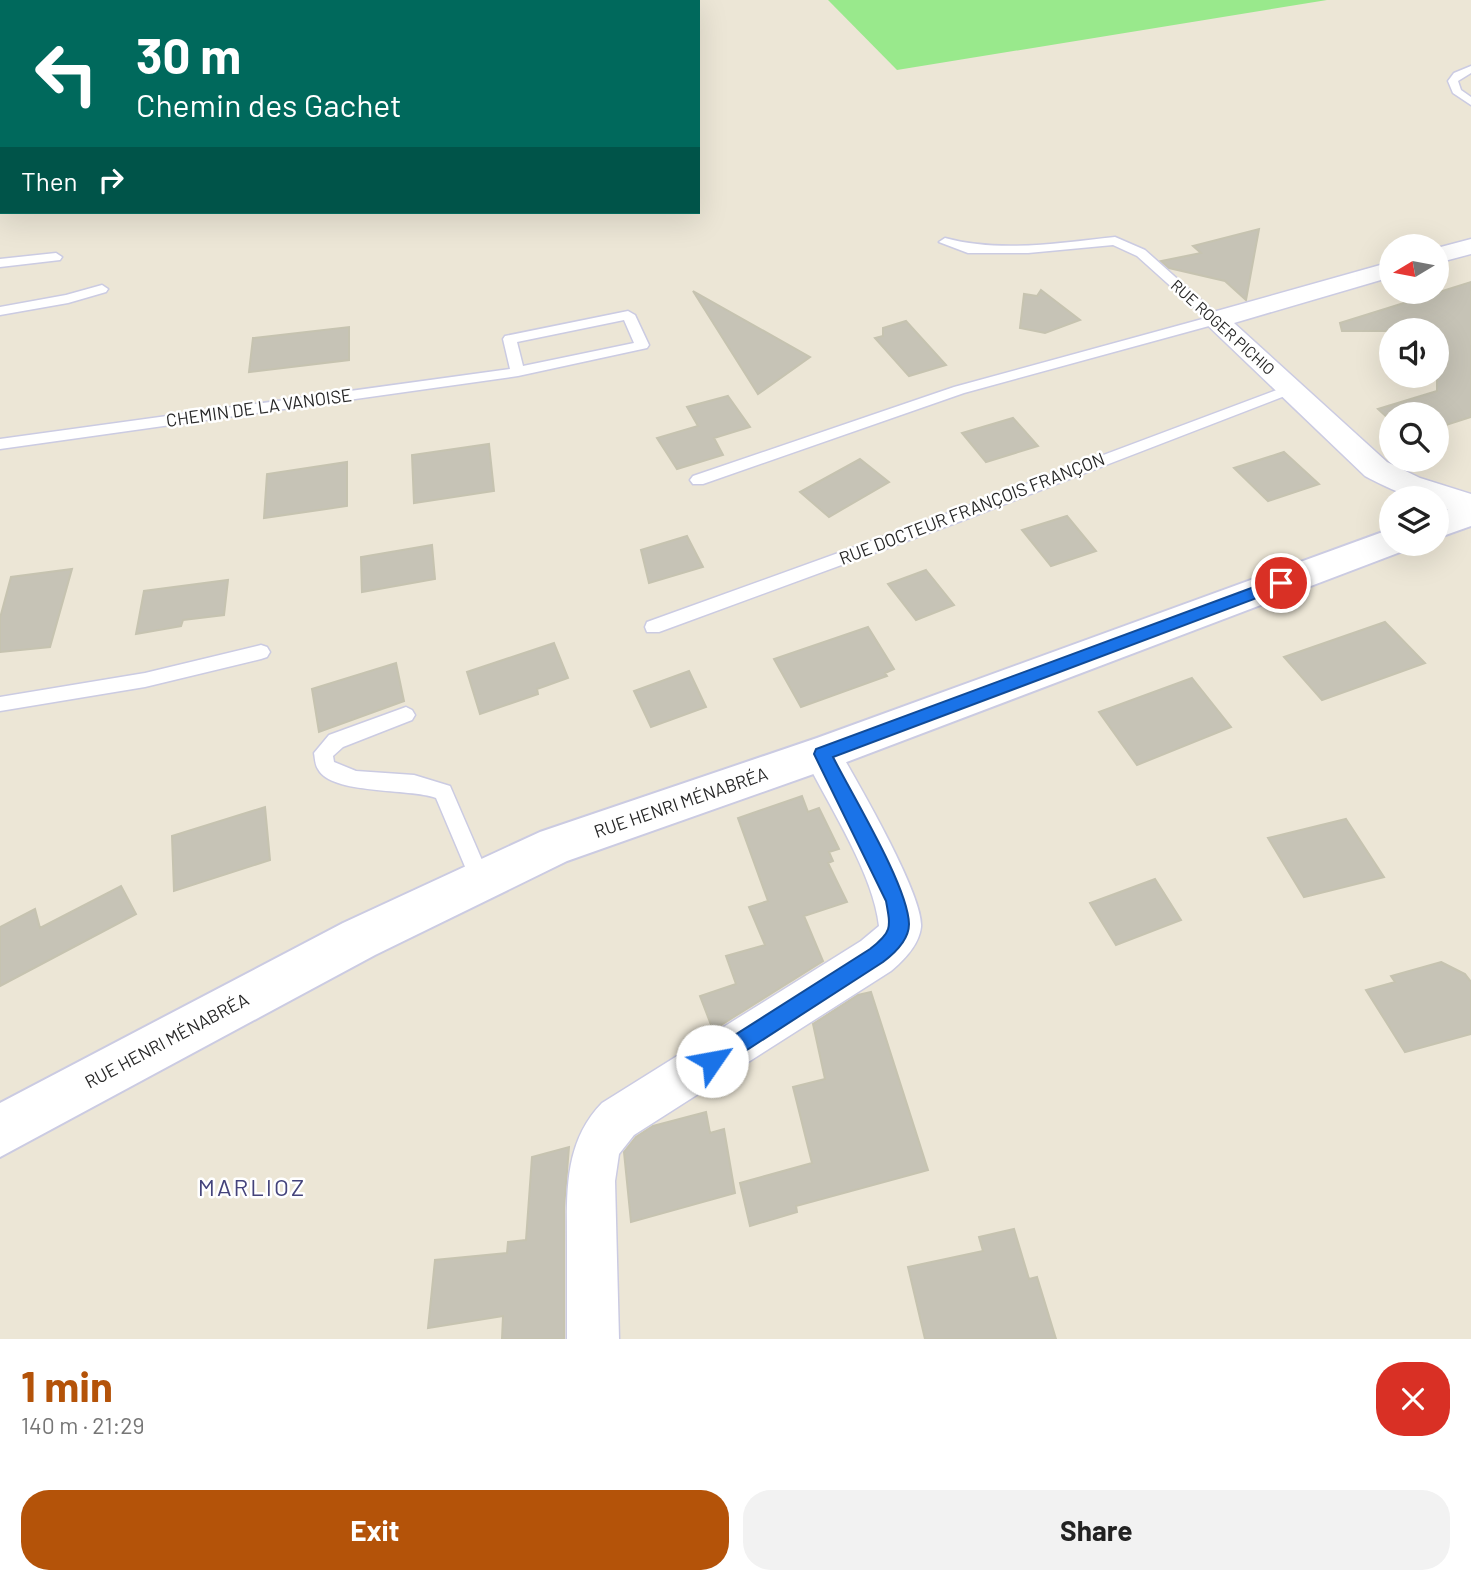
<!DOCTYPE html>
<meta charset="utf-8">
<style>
:root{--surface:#fff;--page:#f2f2f2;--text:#222;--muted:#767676;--accent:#b45309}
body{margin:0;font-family:Barlow,sans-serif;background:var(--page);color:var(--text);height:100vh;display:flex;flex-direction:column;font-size:26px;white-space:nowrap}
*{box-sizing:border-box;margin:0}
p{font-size:23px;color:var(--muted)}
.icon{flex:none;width:38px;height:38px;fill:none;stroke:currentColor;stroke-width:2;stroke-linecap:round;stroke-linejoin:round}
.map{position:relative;height:1339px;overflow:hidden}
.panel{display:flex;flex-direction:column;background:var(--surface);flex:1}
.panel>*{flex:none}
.guide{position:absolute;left:0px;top:0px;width:700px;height:214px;box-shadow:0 7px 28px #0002;background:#00695c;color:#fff;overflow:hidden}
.needle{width:46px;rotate:260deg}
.buttons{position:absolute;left:1379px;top:234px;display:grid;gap:14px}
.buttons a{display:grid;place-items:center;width:70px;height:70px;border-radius:50%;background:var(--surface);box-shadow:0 7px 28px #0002;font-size:35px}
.pin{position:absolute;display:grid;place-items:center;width:60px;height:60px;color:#fff;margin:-30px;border:4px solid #fff;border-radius:50%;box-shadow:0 2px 7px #0007}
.me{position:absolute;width:77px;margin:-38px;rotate:57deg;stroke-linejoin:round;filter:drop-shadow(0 0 5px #0008)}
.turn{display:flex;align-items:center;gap:24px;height:147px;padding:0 21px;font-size:32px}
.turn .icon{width:91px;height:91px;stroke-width:2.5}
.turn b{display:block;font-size:49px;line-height:60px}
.then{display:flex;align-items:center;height:66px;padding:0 21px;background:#0003;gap:14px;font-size:26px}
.round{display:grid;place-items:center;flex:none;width:74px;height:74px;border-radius:28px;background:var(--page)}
.overview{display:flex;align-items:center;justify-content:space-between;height:119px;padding:0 21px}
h1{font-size:42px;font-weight:700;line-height:52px;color:var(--accent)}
.primary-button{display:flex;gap:14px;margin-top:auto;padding:14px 21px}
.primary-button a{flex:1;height:80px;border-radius:28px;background:var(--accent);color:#fff;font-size:28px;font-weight:700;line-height:80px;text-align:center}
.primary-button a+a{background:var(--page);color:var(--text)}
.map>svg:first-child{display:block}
.green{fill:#99e98c}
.building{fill:#c6c3b6;stroke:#c6c3b0;stroke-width:2}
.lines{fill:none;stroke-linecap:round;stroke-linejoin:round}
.service-casing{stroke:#cbcbe2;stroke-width:3}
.minor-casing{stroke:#cbcbe2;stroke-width:3}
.tertiary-casing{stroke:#cbcbe2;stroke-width:4}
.service{fill:#fff;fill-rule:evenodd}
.minor{fill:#fff;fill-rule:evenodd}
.tertiary{fill:#fff;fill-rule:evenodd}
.route{fill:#1a73e8;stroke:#114b97;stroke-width:2}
.labels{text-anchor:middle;stroke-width:5;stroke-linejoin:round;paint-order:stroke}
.far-street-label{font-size:16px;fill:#272727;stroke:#fff}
.street-label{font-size:18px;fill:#272727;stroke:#fff}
.near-quarter-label{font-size:24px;letter-spacing:2px;fill:#44437b;stroke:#fff}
</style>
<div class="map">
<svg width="1471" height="1339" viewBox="0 0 1471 1339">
<rect width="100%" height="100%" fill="#ece6d6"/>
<path class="green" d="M828 0H1327L897 70Z"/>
<path class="building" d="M1259 229 1246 300 1225 281 1169 268 1161 261 1201 253 1193 246Z
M1471 282V417L1437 428V415H1391V421L1378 409 1437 391V331H1342L1340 323Z
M1041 290 1080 320 1045 333 1020 328 1024 294 1037 296Z
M693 291 810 357 758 394Z
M906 321 946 365 909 376 875 338 883 336V328Z
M349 327V360L249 372 253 338Z
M728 396 750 427 714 438 723 455 677 469 657 438 698 426 687 407Z
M1013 418 1038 446 986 462 962 433Z
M489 444 494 491 414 503 412 455Z
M1284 452 1319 484 1268 501 1234 468Z
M860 459 889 482 829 517 800 492Z
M347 462V506L264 518 267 474Z
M1067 516 1096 551 1051 566 1022 530Z
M687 536 703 567 649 583 641 550Z
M432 545 435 579 362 592 361 557Z
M72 569 50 647 0 652V618L11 577Z
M926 570 954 605 916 620 888 584Z
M228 580 224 615 183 620 181 626 136 634 144 591Z
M1385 622 1425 663 1322 700 1284 657Z
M868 627 894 669 885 673 887 676 801 707 774 659Z
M554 643 568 678 537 689 538 694 480 714 467 672Z
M396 663 404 701 319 732 312 689Z
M689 671 706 707 651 727 634 691Z
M1192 678 1231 727 1137 765 1099 712Z
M802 796 808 812 819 808 839 849 829 852 833 861 828 863 847 902 804 916 823 961 713 1030 700 996 736 984 726 956 765 945 749 907 768 901 738 818Z
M265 807 270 860 174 891 172 836Z
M1346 819 1384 877 1304 897 1268 838Z
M1155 879 1181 920 1116 945 1090 903Z
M121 886 136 914 0 986V927L35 909 40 928Z
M1441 962 1465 974 1471 982V1034L1405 1052 1366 990 1395 982 1391 976Z
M871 992 928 1170 796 1206 797 1212 750 1226 740 1183 812 1163 793 1087 825 1079 813 1024 858 995Z
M706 1112 710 1133 724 1129 735 1193 631 1222 624 1152 636 1137 653 1126Z
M569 1147 564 1208V1339H502L503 1316 428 1328 435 1260 507 1253 508 1242 526 1240 532 1157Z
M1014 1229 1029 1279 1037 1277 1056 1339H925L908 1267 983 1251 979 1237Z"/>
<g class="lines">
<g class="service-casing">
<path id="service" d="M543 0H553L554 2H545Z
M1471 66V73L1458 81 1461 90 1471 97V105L1453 93 1448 81 1454 73Z
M0 114H2L0 121Z
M0 188H2V194H0Z
M1115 237 1145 250 1220 317V323L964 393 703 484H693L690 480 693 476 954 387 1206 318 1137 256 1113 245 1028 253H968L939 242 945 238C1000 253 1059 243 1115 237Z
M56 253 62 257 60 260 0 267V259Z
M102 285 108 289 106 292 68 303 0 315V307L66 295Z
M628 311 635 315 649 345 647 348 518 376 0 449V439L510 369 503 339 505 336ZM624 320 634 343 523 366 517 342Z
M1290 385 1297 389 1295 392 961 521 659 632H647L645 627 647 622 949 513Z
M261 645 267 647 270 652 267 657 261 659 145 687 0 711V697L145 673Z
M406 707 412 710 415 715 412 720 343 747 333 756 334 762 356 771 414 775 450 786 491 881 488 888 481 890 474 888 436 798C410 788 331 795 318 769 315 765 315 758 314 753L329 735Z"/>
</g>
<g class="minor-casing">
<path id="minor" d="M23 0H46L22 2Z
M0 5H2V15H0Z
M1471 239V254L1437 263V248Z
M1391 262V277L1234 323 1387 462 1420 478 1471 494V516L1437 506V499C1409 499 1390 489 1365 476L1202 320 1206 314Z
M822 738 835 743C854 776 924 895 921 927 919 945 904 960 891 971L634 1135 619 1154 615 1181 619 1339H567C567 1308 567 1277 567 1246 567 1195 563 1143 602 1103L861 941 879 926C873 872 827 803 803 754L809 743Z"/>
</g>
<g class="tertiary-casing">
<path id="tertiary" d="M1471 501V526L1437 538V513Z
M1391 529V544H1407L1403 551 836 766 567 861 375 955 0 1157V1103L343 923 540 832 817 738Z"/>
</g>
<use href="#service" class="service"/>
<use href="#minor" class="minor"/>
<use href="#tertiary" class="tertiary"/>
</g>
<path class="route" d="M1281 577 1286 579 1289 583 1286 587 833 757C852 795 908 886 909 924 909 940 895 953 883 962L719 1068 712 1071 705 1068 702 1061 705 1054 870 949C892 932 891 928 886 901L814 754 816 749Z"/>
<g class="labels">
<g class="far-street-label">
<text transform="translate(1223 327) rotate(42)" y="6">RUE ROGER PICHIO</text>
</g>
<g class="street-label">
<text transform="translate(259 408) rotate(-8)" y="6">CHEMIN DE LA VANOISE</text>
<text transform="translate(972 509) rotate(-21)" y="6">RUE DOCTEUR FRANÇOIS FRANÇON</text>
<text transform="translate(681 803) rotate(-19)" y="6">RUE HENRI MÉNABRÉA</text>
<text transform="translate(167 1041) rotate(-28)" y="6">RUE HENRI MÉNABRÉA</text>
</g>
<g class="near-quarter-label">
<text x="252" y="1196">MARLIOZ</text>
</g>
</g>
</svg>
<div class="buttons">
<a><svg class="needle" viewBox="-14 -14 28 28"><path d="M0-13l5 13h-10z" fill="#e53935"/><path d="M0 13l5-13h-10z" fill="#767676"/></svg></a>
<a><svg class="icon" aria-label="sound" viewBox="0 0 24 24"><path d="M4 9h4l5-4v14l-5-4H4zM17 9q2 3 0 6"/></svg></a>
<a><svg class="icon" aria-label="search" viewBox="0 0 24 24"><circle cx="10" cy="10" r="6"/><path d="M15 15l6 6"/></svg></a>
<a><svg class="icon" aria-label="layers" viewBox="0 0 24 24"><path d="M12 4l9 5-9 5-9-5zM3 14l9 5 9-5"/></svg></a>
</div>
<div class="pin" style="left:1281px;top:583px;background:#d93025"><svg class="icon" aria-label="arrive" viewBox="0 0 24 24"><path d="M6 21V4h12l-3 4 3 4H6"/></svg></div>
<svg class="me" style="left:712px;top:1061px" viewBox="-20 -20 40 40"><circle r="19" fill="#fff"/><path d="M0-13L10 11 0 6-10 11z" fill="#1a73e8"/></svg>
<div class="guide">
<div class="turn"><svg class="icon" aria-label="left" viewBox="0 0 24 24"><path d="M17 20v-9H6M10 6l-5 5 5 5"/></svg><div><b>30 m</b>Chemin des Gachet</div></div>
<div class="then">Then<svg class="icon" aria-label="right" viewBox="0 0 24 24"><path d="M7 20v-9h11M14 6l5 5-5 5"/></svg></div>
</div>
</div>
<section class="panel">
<div class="overview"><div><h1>1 min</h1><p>140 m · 21:29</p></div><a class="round" style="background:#d93025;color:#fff"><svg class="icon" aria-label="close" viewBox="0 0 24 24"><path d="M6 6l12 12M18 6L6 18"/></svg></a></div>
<div class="primary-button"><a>Exit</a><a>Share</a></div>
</section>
